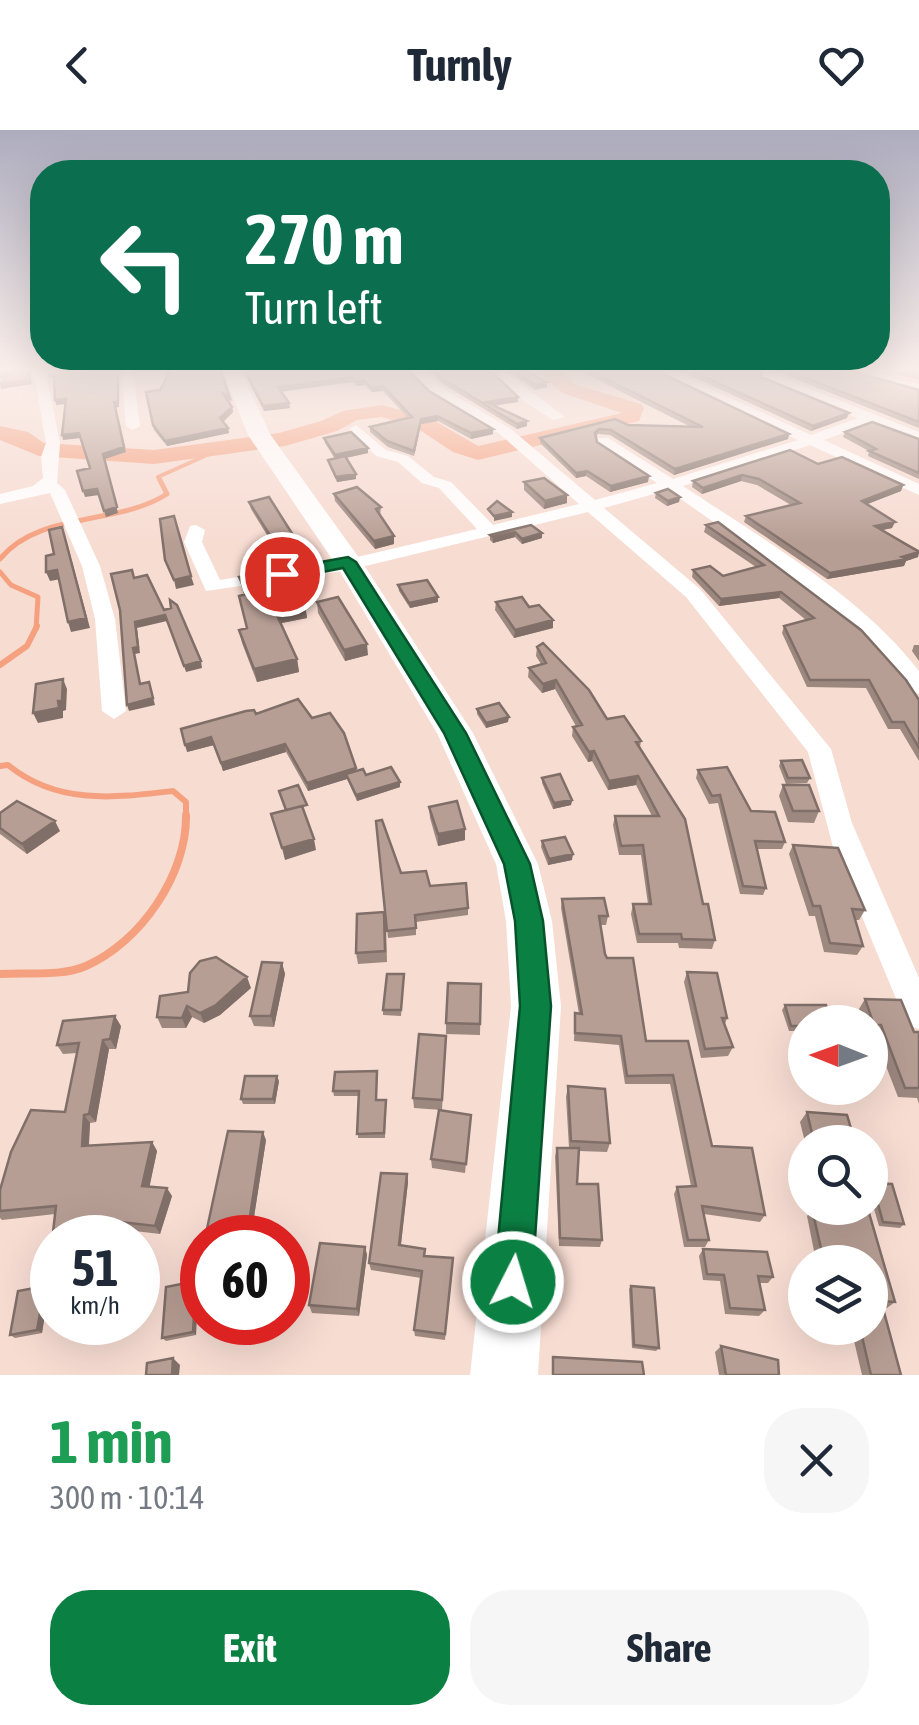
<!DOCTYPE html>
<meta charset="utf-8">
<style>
:root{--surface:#fff;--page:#f6f6f7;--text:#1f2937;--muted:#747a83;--accent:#0b8043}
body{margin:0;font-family:"Asap Condensed",sans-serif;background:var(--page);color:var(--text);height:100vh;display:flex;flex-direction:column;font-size:38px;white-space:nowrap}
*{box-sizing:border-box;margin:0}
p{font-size:32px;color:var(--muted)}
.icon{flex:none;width:55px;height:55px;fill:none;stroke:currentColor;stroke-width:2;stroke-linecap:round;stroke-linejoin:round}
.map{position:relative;height:1245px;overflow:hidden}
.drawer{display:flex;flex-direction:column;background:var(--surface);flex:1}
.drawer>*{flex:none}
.hud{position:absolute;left:30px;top:30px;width:860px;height:210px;border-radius:40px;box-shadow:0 10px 40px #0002;background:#0b6e4f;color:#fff;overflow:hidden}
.needle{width:65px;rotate:271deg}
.controls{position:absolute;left:788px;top:875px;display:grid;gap:20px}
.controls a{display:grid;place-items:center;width:100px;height:100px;border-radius:50%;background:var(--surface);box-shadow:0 10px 40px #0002;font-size:50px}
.speed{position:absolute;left:30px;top:1085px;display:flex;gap:20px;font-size:50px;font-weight:700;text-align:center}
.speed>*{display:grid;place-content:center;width:130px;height:130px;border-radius:50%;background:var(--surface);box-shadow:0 10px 40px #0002;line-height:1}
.speed small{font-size:25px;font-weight:400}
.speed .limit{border:15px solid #d22;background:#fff;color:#111}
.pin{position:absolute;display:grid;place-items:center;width:85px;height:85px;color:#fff;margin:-42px;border:5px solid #fff;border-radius:50%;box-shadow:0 2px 10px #0007}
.me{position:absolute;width:110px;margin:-55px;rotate:5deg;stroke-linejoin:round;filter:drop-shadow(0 0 8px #0008)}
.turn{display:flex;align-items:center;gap:35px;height:210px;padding:0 50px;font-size:45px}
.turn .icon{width:130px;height:130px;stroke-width:2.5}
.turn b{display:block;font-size:70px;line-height:85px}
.round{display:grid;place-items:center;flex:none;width:105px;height:105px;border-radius:40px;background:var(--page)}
.summary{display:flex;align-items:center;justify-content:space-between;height:170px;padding:0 50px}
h1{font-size:60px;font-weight:700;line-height:75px;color:#1e9e55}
.primary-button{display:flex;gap:20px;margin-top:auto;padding:20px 50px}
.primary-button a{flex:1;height:115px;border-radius:40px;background:var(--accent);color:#fff;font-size:40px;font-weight:700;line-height:115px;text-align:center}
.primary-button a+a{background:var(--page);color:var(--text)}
header{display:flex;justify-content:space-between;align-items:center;height:130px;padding:0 50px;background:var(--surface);font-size:45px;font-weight:700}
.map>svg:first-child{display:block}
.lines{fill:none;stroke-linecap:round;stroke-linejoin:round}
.stream-far3{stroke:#f5a17f;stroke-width:4}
.stream-far2{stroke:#f5a17f;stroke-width:5}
.stream-far1{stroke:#f5a17f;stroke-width:6}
.stream{stroke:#f5a17f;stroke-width:8}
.river{fill:#f5a17f;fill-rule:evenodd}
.minor{fill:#fff;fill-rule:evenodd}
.primary{fill:#fff;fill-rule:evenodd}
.wall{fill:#9d887f}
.shaded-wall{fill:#806f68}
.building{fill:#b79e94;stroke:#806f68;stroke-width:2.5}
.route{fill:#0b8043;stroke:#07532c;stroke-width:2.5}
</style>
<header><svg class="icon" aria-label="back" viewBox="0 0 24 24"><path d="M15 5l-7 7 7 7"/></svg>Turnly<svg class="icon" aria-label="heart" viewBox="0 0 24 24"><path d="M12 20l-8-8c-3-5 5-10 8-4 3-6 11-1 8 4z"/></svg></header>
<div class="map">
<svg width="919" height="1245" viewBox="0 0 919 1245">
<rect width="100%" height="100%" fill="#f7dcd2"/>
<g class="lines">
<path class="stream-far3" d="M161 353 158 347 227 316"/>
<path class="stream-far2" d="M0 429C39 381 117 396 167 364L160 350
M0 442 11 455 38 467 36 499"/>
<path class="stream-far1" d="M0 535 27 516 37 496
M0 636 8 635C57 675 114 668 173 661L186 672V687"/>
<path class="stream" d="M0 844C27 842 61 847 86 836 141 812 187 744 186 685"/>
<path class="river" d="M548 239H568L563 245 577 255 641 274 644 278 639 291 478 330 453 322 415 297 382 287 357 290 337 301 285 316 154 334 39 326 0 310V296L28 302 44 313 154 320 279 303 321 291 343 281 382 275 430 288 478 316 622 283 563 263 542 246Z"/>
<path class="minor" d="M33 239H45L60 313 57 353 65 360 100 436 115 489 126 581 114 589 102 581 95 489 82 436 50 363 0 374V364L33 356 43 348 41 327 46 313Z
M121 239H133L140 296 133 300 126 296Z
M408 239H421L441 257 511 299 595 370 657 353 598 314V308H608L673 349 798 310 651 239H667L811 305 858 288 763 250V244H773L919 302V311L870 293 824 310 919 354V365L810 315 683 356C761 408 863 467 919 541V564C904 560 875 517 861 504 801 451 733 406 668 360L604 378 700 459 831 619 852 693 919 848V899L907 895 833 717 808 622 686 467 588 382 349 440 206 461 184 412 190 396 196 395 205 400 202 412 220 450 353 428 477 399 439 358 422 353 398 332 376 326 349 299 356 295 386 320 408 326 434 347 451 352 493 395 579 374 501 305 431 263Z
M488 239H501L565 287 553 290 511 263Z
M841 239H862L919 254V262Z"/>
<path class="primary" d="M222 239H240L270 304 362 432 473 603 538 734 552 791 561 876 538 1245H470L511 876 506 791 496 734 437 603 334 432 248 305Z"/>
</g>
<path class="wall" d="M220 239 231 273 227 270 232 277 233 282 223 292 228 298 229 303 167 316 154 300 146 262 160 260Z
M242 239H407L429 261 493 299V304L471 309 438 291 421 294 414 326 388 317 370 302V297L408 288 383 261 372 262 365 255 357 256 352 252 282 261 290 278 264 281Z
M427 239H489L518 267V272L494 276 527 291V296L517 299 443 254Z
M506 239H523L547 252V257L535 260Z
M576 239H653L789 304 788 309 674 345 610 305 598 304 596 307 597 312 648 352 610 362 586 346 576 348 540 313V308L628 295 691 297Z
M676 239H845L919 260V298L773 240 761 241V247L847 288 811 301Z
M877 239H919V250Z
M845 302 919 309V349L868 326 869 321 843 307Z
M324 308 368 323 346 328 356 349 337 352 329 335 328 330 335 329 325 313Z
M818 334 903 355 901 361 867 374 892 398 882 400 919 420 918 427 906 431 904 436 827 449 744 392 746 386 791 375 757 355 741 351 702 364 692 357 693 351Z
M524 352 567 365V373L544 379 524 360Z
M656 363 680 367 679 372 667 376 655 368Z
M334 364 381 377 380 386 394 414 375 419 335 371Z
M249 372 298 413 315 423 316 430 270 438 266 426 278 423 251 379Z
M718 392 919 570V631L900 599H888L866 558 807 557 782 503 784 496 806 490 779 468 719 476 692 447 693 440 723 446 756 437 704 402 706 395Z
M531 395 542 403V408L522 414 515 407 493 413 490 410V405Z
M239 447 305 475 307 488 281 493 297 529 299 542 257 552 242 513 239 500 246 498 244 465Z
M398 455 438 467V472L410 478 399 461Z
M317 472 368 525 345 531 318 483Z
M496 472 529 477 553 490V498L514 508 495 480Z
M914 515H919V531L912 521Z
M537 517 607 589 641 611 640 617 703 774 715 810 712 819 679 818 678 813H637L631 784 633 774H648L641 725H619L613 695 615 686H652L636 655 608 660 592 631 588 632 572 606 573 597 576 596 555 559 542 563 528 547 529 538 541 534 536 526Z
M477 579 508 592 486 598 477 584Z
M256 584 312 588 356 638 357 641 400 657 357 671 347 649 308 661 286 622 223 641 214 615 187 622Z
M781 631 810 648 807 653 786 654 779 636Z
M698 640 751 681 785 712 782 719H757L766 758 763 765 740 764 718 673 709 674 696 648Z
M542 648 572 670 571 675 553 679 542 653Z
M783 655 819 681 814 693 788 692 779 666Z
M429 677 465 699V710L438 716 430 688Z
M0 683 60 701 27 724 0 704Z
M376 691 401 743 430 756 468 778V785L416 792V805L388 808Z
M542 711 572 730 548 735 541 717Z
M793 715 865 780 859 790H855L863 816 857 825 824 822 815 786H809L789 724Z
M562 769 608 786 606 795H600L605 824 646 911H688L712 1016 765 1085 760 1092 704 1084 709 1110 705 1117H684L674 1064 677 1057 691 1056 670 954H625L619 915 574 911 575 883 579 884 561 778Z
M386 793 387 832 358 834 356 823Z
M282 833 285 844 274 897 254 896 250 886Z
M687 842 727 888 725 894 733 917 728 926 701 928 684 852Z
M404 844 401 886 383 885V880Z
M481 854 480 905 446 904V893Z
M251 858 220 885 204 893 192 887 186 898H162L157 887 160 866Z
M865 869 914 902H919V974L917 968 898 967 874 905H870V892H864L859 879Z
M785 875 805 892V901H789L782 880Z
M121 896 116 919H109L96 992 90 993 89 1016 152 1012 157 1021 149 1057 172 1066 160 1104 93 1096 55 1084 2 1090 0 1088V1060L65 982 77 923 63 924 57 915Z
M446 906 442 980 414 978 413 968Z
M377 941V970L386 975 385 1008H358L359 966H334L333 961Z
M279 951 275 974H243L241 969Z
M568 956 610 1013 607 1022 579 1021 577 1054 602 1110 600 1117 559 1116 555 1026 557 1018H569L566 967Z
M826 958H850L847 962H828Z
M807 982 855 1012H805L800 992Z
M471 985 465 1043 432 1038 431 1029Z
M266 1010 251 1106H242V1108H205Z
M407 1044 408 1052 401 1115 426 1126 453 1135 445 1210 415 1206 414 1200 421 1148 371 1140 369 1133Z
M872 1053 904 1094 900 1098 879 1096 870 1065V1056Z
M812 1079 869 1083 895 1172 887 1178H883L901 1245H862L851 1198H870V1132H809L815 1126 807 1086Z
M202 1109V1143H196L191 1137Z
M365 1117 367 1125 359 1186 312 1183 309 1175Z
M703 1119 773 1147 768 1153H759L765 1180 759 1186 725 1184 720 1151 703 1150 699 1126Z
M196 1151 198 1155 196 1205 166 1211 162 1208Z
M45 1156 49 1159 42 1203 15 1208 10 1205Z
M631 1156 659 1218 656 1221 632 1218 629 1159Z
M721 1216 779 1245H719L715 1222Z"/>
<path class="shaded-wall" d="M29 239 32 254 1 259 0 254Z
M118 239H119V277L115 278 126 322 105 329 118 383 106 387 104 381 103 324Z
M13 241 14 246 0 249V244Z
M352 247V252L279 262 278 257Z
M364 250 365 255 357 256 356 252Z
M547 252V257L535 260V255Z
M383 256V261L372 262 371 258Z
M518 267V272L488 276 486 272Z
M66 269 68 274 56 275 55 270Z
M289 273 290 278 264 281 263 276Z
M232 277 233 282 221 294 220 288Z
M849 283 847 288 811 301 813 296Z
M437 286 438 291 421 294 414 326 421 289Z
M527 291V296L517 299V294Z
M228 298 229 303 167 316 165 311Z
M493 299V304L471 309V303Z
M79 303 81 308 63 310 62 305Z
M789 304 788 309 674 345 675 339Z
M368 318V323L335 330V325Z
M587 341 586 346 576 348V343Z
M356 344V349L337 352 336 347Z
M742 345 741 351 702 364 703 358Z
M649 346 648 352 610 362 611 356Z
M903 355 901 361 860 377 862 371Z
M97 359 99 365 85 367 83 361Z
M567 365V373L544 379 545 371Z
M680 367 679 372 667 376 668 371Z
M512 382V387L494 391V386Z
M895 392 892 398 873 402 875 396Z
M515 402V407L493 413V407Z
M542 403V408L522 414V409Z
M65 406 90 498 71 502 68 492Z
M394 406V414L375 419 374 411Z
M919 422 918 427 906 431 904 436 827 449 830 443Z
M315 423 316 430 270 438 269 431Z
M57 440 61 449 50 451 46 442Z
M191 446 194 455 176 459 174 450Z
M781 462 779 468 719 476 721 469Z
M438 467V472L410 478 409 473Z
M305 475 307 488 277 494 275 481Z
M165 485 167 491 137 498 140 523 135 524 133 518 135 492Z
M553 490V498L514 508 515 500Z
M367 514 368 525 345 531 344 520Z
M297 529 299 542 257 552 254 539Z
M201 531 202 538 186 542 184 536Z
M63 549 67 559 66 580 63 581V588L38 593 33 583 58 571Z
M556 550 555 559 542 563 543 554Z
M149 552 155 575 129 581 127 575Z
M509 587 508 592 486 598V593Z
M211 607 214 615 187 622 185 615Z
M285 614 286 622 223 641 221 633Z
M594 621 592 631 588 632 589 622Z
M356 638 357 645 346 644 347 649 308 661 307 653Z
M638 646 636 655 608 660 609 651Z
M400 652V657L357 671 356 665Z
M572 670 571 675 553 679 554 673Z
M55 691 60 701 27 724 22 714Z
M465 699V710L438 716V704Z
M314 709 316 720 285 730 282 718Z
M573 724 572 730 548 735 549 729Z
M282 833 285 844 274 897 271 886Z
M247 847 251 858 220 885 204 893 200 883Z
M187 876 192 887 186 898 182 888Z
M115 886 121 896 116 919 110 909Z
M103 910 109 919 96 992 89 984Z
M277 946 279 951 275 974 273 969Z
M84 985 90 993 88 1025 82 1016Z
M263 1002 266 1010 251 1106 248 1099Z
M152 1012 157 1021 148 1064 142 1056Z
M407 1044 408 1052 400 1122 399 1115Z
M167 1058 172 1066 160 1104 155 1096Z
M86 1088 93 1096 92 1108H84Z
M365 1117 367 1125 359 1186 357 1179Z
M196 1151 198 1155 196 1205 193 1202Z
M45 1156 49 1159 42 1203 37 1200Z
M173 1228 180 1235 179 1245H172Z"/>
<path class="building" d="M0 239H29L30 249 0 254 13 241 0 244Z
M47 239H118V272H114L124 317 103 324 117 377 104 381 97 359 83 361 77 341 90 338 79 303 62 305 66 269 55 270 54 245 50 246Z
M171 239H220L230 268 222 262 232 277 220 288 228 298 165 311 153 295 146 262 160 260Z
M244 239H407L429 261 493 299 471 303 437 286 421 289 414 321 387 311 370 297 412 287 383 256 371 258 364 250 356 252 352 247 278 257 289 273 263 276Z
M432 239H489L518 267 486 272 527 291 517 294 443 249Z
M513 239H523L547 252 535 255Z
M586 239H653L789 304 675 339 611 300 599 299 595 303 597 312 649 346 611 356 587 341 576 343 540 308 615 289 628 295 703 297Z
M687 239H761V247L849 283 813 296Z
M783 239H845L919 260V292Z
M897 239H919V245Z
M872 292 919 309V343L869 321 876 319 845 302Z
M351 302 368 318 335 325 324 308Z
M790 320 818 334 842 327 903 355 862 371 895 392 875 396 919 422 902 427 907 429 830 443 746 386 800 373 759 349 742 345 703 358 693 351Z
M345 326 356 344 336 347 328 330Z
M544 348 567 365 545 371 524 352Z
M357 357 381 377 376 379 394 406 374 411 334 364Z
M668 359 680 367 668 371 656 363Z
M269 367 298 413 306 411 315 423 269 431 266 426 281 423 249 372Z
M497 371 512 382 494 386 488 379Z
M174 386 191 446 174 450 165 430 160 389Z
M718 392 861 500 906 550 919 570V618L904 592H892L869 550H810L784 496 814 488 781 462 721 469 693 440 710 436 723 446 764 435 706 395Z
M531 395 542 403 522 409 515 402 493 407 490 405Z
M62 397 86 488 68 492 57 440 46 442V426L54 424 49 400Z
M294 439 305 475 275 481 297 529 254 539 239 500 247 498 239 466 247 464 239 447Z
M132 440 134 448 147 445 164 480 171 478 170 470 177 475 201 531 184 536 165 485 135 492 138 517 133 518 140 554 149 552 153 568 127 575 120 480 111 444Z
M427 450 438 467 409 473 398 455Z
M338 467 367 514 344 520 317 472Z
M522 467 529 477 539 475 553 490 515 500 496 472Z
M543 513 589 560 607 589 624 586 641 611 636 612 685 689 703 774H708L715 810 682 809 681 804H639L633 774H651L643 715 621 716 615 686H659L638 646 609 651 594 621 589 622 573 597 582 595 556 550 543 554 529 538 546 533 537 517Z
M63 549 62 571H58L59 578 33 583 36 554Z
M298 569 312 588 330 583 344 603 356 638 307 653 285 614 221 633 211 607 185 615 181 599 246 581 254 580 256 584Z
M499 573 509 587 486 593 477 579Z
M802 630 810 648H788L781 631Z
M391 637 400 652 356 665 346 644 363 639 366 645Z
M727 637 751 681 775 682 785 712 755 711 766 758 743 756 720 665 712 666 698 640Z
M560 644 572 670 554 673 542 648Z
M298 655 307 675 286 680 279 661Z
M783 655H809L819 681H793Z
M17 671 55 691 22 714 0 698V683Z
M457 671 465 699 438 704 429 677Z
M302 676 314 709 282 718 271 684Z
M382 690 401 743 426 741 430 756 466 753 468 778 415 785 416 798 387 801 376 691Z
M565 707 573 724 549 729 542 711Z
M793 715 838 718 865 780 852 779 863 816 830 813 820 776H813Z
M604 768 608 786H599L605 824 607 828H633L646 911H688L712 1016 752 1018 765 1085 702 1076 709 1110H688L677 1057 696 1056 673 945 627 946 621 906 575 903V883L582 884 562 769Z
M384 782 385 821 356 823 357 784Z
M216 827 247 847 216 875 200 883 187 876 182 888 157 887 160 866 188 862 190 843 200 831Z
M262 832 282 833 271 886H250Z
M687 842 717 843 727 888H722L733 917 705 919Z
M387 844H404L401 880H383Z
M448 853 481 854 480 894 446 893Z
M865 869 901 870 914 902H919V958H905L881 895H874Z
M785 875H826L832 892H805V896H791Z
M115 886 110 909 103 910 89 984 84 985 82 1016 152 1012 142 1056 167 1058 155 1096 86 1088 84 1108H52V1145L48 1146 56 1076 0 1081V1060L11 1022 31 980 65 982 79 913 57 915 63 891Z
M419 904 446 906 442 970 413 968Z
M377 941 376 970H386L384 1003 357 1004 359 961H333L335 942Z
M245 946H277L273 969H241Z
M568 956 605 959 610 1013 571 1011Z
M439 980 471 985 466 1034 431 1029Z
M807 982 847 985 855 1012H814Z
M228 1001 263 1002 248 1099H238L237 1108H205Z
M557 1018H579L577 1054H598L602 1110 560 1108Z
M381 1043 407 1044 399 1115 425 1119 424 1126 453 1128 445 1204 414 1200 422 1141 369 1133Z
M872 1053 892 1054 904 1094 883 1092Z
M812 1079 869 1083 895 1172 881 1171 901 1245H871L860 1198H870V1132H816L815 1126 823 1127Z
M202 1109V1136L191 1137 195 1110Z
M320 1113 365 1117 357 1179 309 1175Z
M703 1119 767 1122 773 1147 758 1146 765 1180 730 1178 724 1145 707 1144Z
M196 1151 193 1202 162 1208 166 1157Z
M45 1156 37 1200 10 1205 18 1161Z
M631 1156 654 1158 659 1218 634 1215Z
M721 1216 778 1230 779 1245H726Z
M553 1227 642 1232 644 1245H553Z
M173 1228 172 1245H146L147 1233Z"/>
<linearGradient id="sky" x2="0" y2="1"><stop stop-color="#adacbe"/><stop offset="0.58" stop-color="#fbefeb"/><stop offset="1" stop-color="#fbefeb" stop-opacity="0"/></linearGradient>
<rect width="919" height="413" fill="url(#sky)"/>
<path class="route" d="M348 427 356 432 466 603 530 734 543 791 551 876 532 1152 526 1165 513 1171 499 1165 494 1152 520 876 515 791 504 734 444 603 343 438 282 450 273 444 282 439Z"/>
</svg>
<div class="controls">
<a><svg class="needle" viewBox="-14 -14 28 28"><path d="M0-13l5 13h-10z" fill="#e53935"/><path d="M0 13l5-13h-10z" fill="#747a83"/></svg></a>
<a><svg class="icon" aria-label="search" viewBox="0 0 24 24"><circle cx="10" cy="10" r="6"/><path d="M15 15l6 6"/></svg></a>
<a><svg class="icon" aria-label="layers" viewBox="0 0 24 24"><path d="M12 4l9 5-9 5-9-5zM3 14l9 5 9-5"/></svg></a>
</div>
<div class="speed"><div>51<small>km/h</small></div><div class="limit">60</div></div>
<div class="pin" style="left:282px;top:444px;background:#d93025"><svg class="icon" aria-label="arrive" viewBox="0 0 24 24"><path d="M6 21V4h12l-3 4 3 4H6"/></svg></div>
<svg class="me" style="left:513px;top:1152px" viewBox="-20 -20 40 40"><circle r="17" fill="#0b8043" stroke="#fff" stroke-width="3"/><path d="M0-11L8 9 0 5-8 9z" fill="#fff"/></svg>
<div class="hud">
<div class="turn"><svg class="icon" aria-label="left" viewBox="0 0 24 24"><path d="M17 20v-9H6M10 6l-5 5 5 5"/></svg><div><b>270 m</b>Turn left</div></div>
</div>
</div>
<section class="drawer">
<div class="summary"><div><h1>1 min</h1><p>300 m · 10:14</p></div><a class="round"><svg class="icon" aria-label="close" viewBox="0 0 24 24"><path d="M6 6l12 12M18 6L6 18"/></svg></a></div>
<div class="primary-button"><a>Exit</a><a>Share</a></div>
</section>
